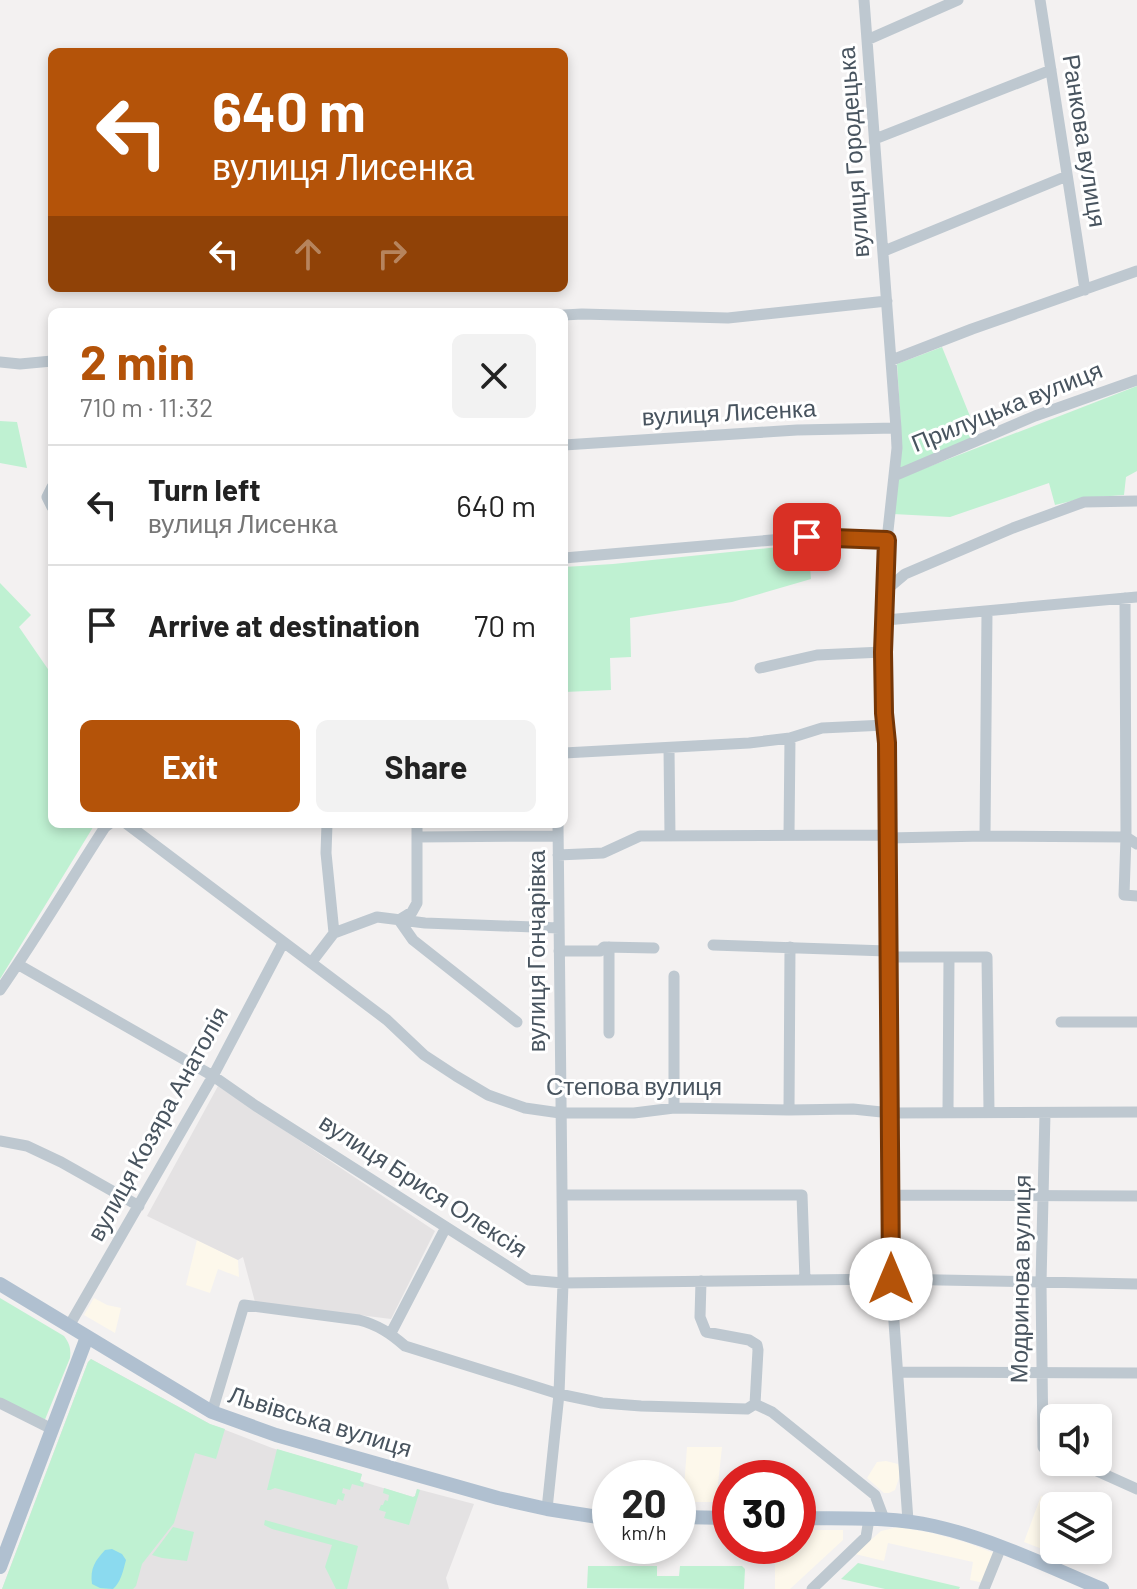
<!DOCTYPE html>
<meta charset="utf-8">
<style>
:root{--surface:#fff;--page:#f2f2f2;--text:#222;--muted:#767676;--line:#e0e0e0;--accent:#b45309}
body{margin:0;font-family:Barlow,sans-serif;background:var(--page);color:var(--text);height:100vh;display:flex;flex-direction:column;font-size:30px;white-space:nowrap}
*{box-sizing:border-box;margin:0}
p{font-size:26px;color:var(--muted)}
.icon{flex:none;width:44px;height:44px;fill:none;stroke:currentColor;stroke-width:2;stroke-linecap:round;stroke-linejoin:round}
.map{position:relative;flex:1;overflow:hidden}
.drawer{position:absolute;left:48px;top:308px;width:520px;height:520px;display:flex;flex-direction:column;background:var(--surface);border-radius:12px;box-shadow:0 4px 12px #0003}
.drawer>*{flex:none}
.banner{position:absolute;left:48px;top:48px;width:520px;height:244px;border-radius:12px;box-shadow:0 4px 12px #0003;background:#b45309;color:#fff;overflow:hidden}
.fabs{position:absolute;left:1040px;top:1404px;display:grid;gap:16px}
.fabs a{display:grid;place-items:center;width:72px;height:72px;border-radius:12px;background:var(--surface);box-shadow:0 4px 12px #0003;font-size:40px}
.speed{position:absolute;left:592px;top:1460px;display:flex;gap:16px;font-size:40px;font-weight:700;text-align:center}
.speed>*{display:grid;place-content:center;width:104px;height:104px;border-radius:50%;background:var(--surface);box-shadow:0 4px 12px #0003;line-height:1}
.speed small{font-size:20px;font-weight:400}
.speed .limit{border:12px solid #d22;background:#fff;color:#111}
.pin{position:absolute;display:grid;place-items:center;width:68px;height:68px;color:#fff;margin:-34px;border-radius:16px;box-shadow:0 4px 12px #0006}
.me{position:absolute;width:88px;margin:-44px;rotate:0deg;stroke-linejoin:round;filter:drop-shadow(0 0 6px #0008)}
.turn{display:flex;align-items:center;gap:28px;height:168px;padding:0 32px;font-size:36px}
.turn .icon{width:104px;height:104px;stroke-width:2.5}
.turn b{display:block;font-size:56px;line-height:68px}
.lanes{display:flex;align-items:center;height:76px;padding:0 32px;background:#0003;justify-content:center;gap:40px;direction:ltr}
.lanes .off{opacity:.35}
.round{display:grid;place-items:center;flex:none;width:84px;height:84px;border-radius:12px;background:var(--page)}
.headline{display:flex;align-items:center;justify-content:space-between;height:136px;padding:0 32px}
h1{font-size:48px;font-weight:700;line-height:60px;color:var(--accent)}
.button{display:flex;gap:16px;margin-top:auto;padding:16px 32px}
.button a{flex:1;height:92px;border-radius:12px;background:var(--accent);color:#fff;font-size:32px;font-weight:700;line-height:92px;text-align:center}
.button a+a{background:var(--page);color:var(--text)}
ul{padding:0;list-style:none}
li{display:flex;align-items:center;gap:24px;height:120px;padding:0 32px;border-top:2px solid var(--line)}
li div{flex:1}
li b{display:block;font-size:30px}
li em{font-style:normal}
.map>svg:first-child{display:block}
.commercial{fill:#fdf8eb}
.education{fill:#e4e2e3}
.green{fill:#bff1d2}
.water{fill:#8bdaef}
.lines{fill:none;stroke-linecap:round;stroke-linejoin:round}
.minor{stroke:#bec8d0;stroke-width:11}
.major{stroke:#b0c0d0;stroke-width:14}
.route-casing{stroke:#753606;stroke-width:20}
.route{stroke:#b45309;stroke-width:14}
.labels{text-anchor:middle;stroke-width:6;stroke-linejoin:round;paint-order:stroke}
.street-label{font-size:24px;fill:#48545f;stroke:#fff}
</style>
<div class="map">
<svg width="1137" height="1589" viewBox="0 0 1137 1589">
<rect width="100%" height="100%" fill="#f3f1f1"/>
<path class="commercial" d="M197 1240 238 1260 239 1277 218 1269 210 1293 186 1285Z
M94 1298 107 1305 121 1308 115 1333 84 1315Z
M687 1447H722L716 1502H683Z
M886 1461 898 1464 899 1467V1478L895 1490 889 1493H884L867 1478 877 1462Z
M1041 1496 1067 1505 1054 1506V1541L1050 1552 1024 1542Z
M898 1527 932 1533 968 1543 996 1554 984 1583 970 1580 973 1562 888 1543 884 1561 855 1554 881 1531Z
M798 1530H843V1540L790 1589H775V1546H798Z"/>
<path class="education" d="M218 1086 435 1231 391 1319 255 1302 243 1257 238 1260 147 1216Z
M91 1359 210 1424 272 1448 362 1474 360 1481 413 1497 415 1496 417 1489 474 1504 446 1578 449 1589H2L88 1362Z"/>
<path class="green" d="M942 347 978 436 898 470 901 428 897 364Z
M1137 386V471L1126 477 1124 495 1084 498 1055 505 1049 483 950 517 893 514 897 479Z
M0 421 17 422 27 468 0 463Z
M808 544 811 579 732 602 630 618 631 657 610 658 611 690 564 692V567L613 564Z
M0 583 31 615 19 627 52 675V824H95L0 979Z
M0 1298 64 1336C70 1344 71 1349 70 1358L44 1422 0 1400Z
M91 1359 210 1424 225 1429 216 1459 195 1453 174 1523 142 1564 136 1586 133 1589H2L88 1362Z
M277 1449 362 1474 360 1481 364 1483 363 1487 352 1484 350 1490 343 1488 342 1493 345 1494 343 1501 338 1499 336 1505 275 1488 270 1490H267Z
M384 1488 413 1497 415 1496 417 1489 420 1490 409 1525 384 1518 386 1512 379 1510 381 1505H383L385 1500 388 1501 389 1495 383 1493Z
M265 1520 358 1546 347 1589H336L325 1567 332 1545 272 1529 264 1525Z
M173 1527 194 1532 187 1561 162 1558 152 1555Z
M858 1563 960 1587 959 1589H885L841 1579Z
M588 1566H657V1576H679L680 1566H742L745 1569 744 1589 587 1588Z"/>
<path class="water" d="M112 1549 122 1554 126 1560C123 1571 121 1582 113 1589L100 1588 92 1584C90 1568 95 1561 105 1550Z"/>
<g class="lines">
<path class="minor" d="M864 0 896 428 897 448 886 549 884 713 887 743 891 1279 908 1521
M1040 0 1085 290
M867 40 958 0
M875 139 1051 70
M884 251 1067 176
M564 315 582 314 728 318 887 301
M892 360 972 329 1137 271
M0 362 20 364 52 361
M564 445 797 430 896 428
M894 476 1035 416 1137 380
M52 487 47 497 52 507
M564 558 807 537 887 540
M886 590 905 574 1013 528 1084 502 1137 501
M1125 598 1126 837 1124 895 1137 896
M886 620 1137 597
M760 668 817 655 883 652
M669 748 670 836
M564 753 749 743 790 738 822 728 885 725
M127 824 387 1020 424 1055 456 1076 488 1095 525 1108 560 1113H634L674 1108 789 1110 853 1109 891 1113 1137 1112
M327 824 326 853 334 933
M789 835 790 738
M985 836 987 612
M417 837 558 836
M888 838 985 836 1126 837 1137 844
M558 855 603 853 640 836 887 835
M399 920 413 940 517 1022
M399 920 412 912 417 903V824
M713 945 887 951
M559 951H600L604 947 654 948
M887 957H987L989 1111
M311 963 334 933 377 917 425 923 559 928
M19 965 213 1076 256 1106 529 1280 563 1283 891 1279 1137 1284
M0 990C37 937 70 881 105 827L109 824
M1061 1022H1137
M609 1033V947
M674 1108V976
M789 1110 790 947
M948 1112 949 957
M1045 1113 1041 1283 1043 1447 1049 1453 1054 1455
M0 1141 27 1146 61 1162 139 1206
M562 1195H802L805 1280
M890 1195 1137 1196
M701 1281 700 1317 706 1332 749 1340 757 1345 758 1350 755 1404
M69 1326 213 1076 283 943
M391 1333 446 1227
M898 1372 1137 1373
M0 1403 52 1429
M212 1412 244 1305 359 1320C378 1325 390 1333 405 1346L559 1394 602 1403 641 1406 747 1409 755 1404 772 1412 875 1495 884 1519
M1077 1462 1137 1489
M547 1509 559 1394 563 1283 558 824
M812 1589 866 1537 869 1519
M984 1589 1001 1547"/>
<path class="major" d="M0 1284 212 1412 276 1435 498 1498 547 1509 598 1517H610
M678 1517 730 1518
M798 1518C843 1519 889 1516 934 1526 992 1539 1047 1566 1102 1589
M0 1567 87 1337"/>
</g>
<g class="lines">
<g class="route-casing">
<path id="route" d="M807 537 887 540 883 652 884 713 887 743 891 1279"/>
</g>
<use href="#route" class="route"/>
</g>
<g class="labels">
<g class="street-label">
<text transform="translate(1084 141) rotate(81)" y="8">Ранкова вулиця</text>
<text transform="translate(854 152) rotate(-94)" y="8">вулиця Городецька</text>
<text transform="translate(1007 407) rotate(-22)" y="8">Прилуцька вулиця</text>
<text transform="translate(729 413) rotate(-3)" y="8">вулиця Лисенка</text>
<text transform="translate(537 951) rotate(-90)" y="8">вулиця Гончарівка</text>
<text x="634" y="1095">Степова вулиця</text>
<text transform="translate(158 1124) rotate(-61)" y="8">вулиця Козяра Анатолія</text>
<text transform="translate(423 1186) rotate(33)" y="8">вулиця Брися Олексія</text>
<text transform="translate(1021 1279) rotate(-89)" y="8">Модринова вулиця</text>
<text transform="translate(320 1422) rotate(17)" y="8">Львівська вулиця</text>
</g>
</g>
</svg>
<div class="fabs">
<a><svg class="icon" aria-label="sound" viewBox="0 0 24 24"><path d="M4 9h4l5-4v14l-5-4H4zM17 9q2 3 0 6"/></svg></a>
<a><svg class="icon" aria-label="layers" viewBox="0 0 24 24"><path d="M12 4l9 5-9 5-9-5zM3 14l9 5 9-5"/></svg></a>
</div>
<div class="speed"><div>20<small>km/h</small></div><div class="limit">30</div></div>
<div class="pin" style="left:807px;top:537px;background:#d93025"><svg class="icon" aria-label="arrive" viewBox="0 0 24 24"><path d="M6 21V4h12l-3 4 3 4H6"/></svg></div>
<svg class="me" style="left:891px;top:1279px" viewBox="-20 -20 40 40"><circle r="19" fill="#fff"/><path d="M0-13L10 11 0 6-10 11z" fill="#b45309"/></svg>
<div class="banner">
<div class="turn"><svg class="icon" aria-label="left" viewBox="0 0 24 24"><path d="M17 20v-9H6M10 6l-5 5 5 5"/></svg><div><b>640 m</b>вулиця Лисенка</div></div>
<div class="lanes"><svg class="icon" aria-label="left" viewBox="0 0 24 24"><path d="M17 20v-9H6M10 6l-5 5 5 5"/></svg><svg class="icon off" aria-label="ahead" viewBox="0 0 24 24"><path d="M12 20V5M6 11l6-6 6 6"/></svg><svg class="icon off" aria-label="right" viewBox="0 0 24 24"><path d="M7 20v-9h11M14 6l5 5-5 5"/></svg></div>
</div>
<section class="drawer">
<div class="headline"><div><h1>2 min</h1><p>710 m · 11:32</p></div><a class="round"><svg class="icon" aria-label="close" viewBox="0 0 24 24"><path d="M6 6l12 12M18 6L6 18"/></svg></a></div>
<ul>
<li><svg class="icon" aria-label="left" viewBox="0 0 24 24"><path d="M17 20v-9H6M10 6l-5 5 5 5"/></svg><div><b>Turn left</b><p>вулиця Лисенка</p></div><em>640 m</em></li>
<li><svg class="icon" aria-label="arrive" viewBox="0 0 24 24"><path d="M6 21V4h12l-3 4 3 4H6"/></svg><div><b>Arrive at destination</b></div><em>70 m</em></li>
</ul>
<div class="button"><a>Exit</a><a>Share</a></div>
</section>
</div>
